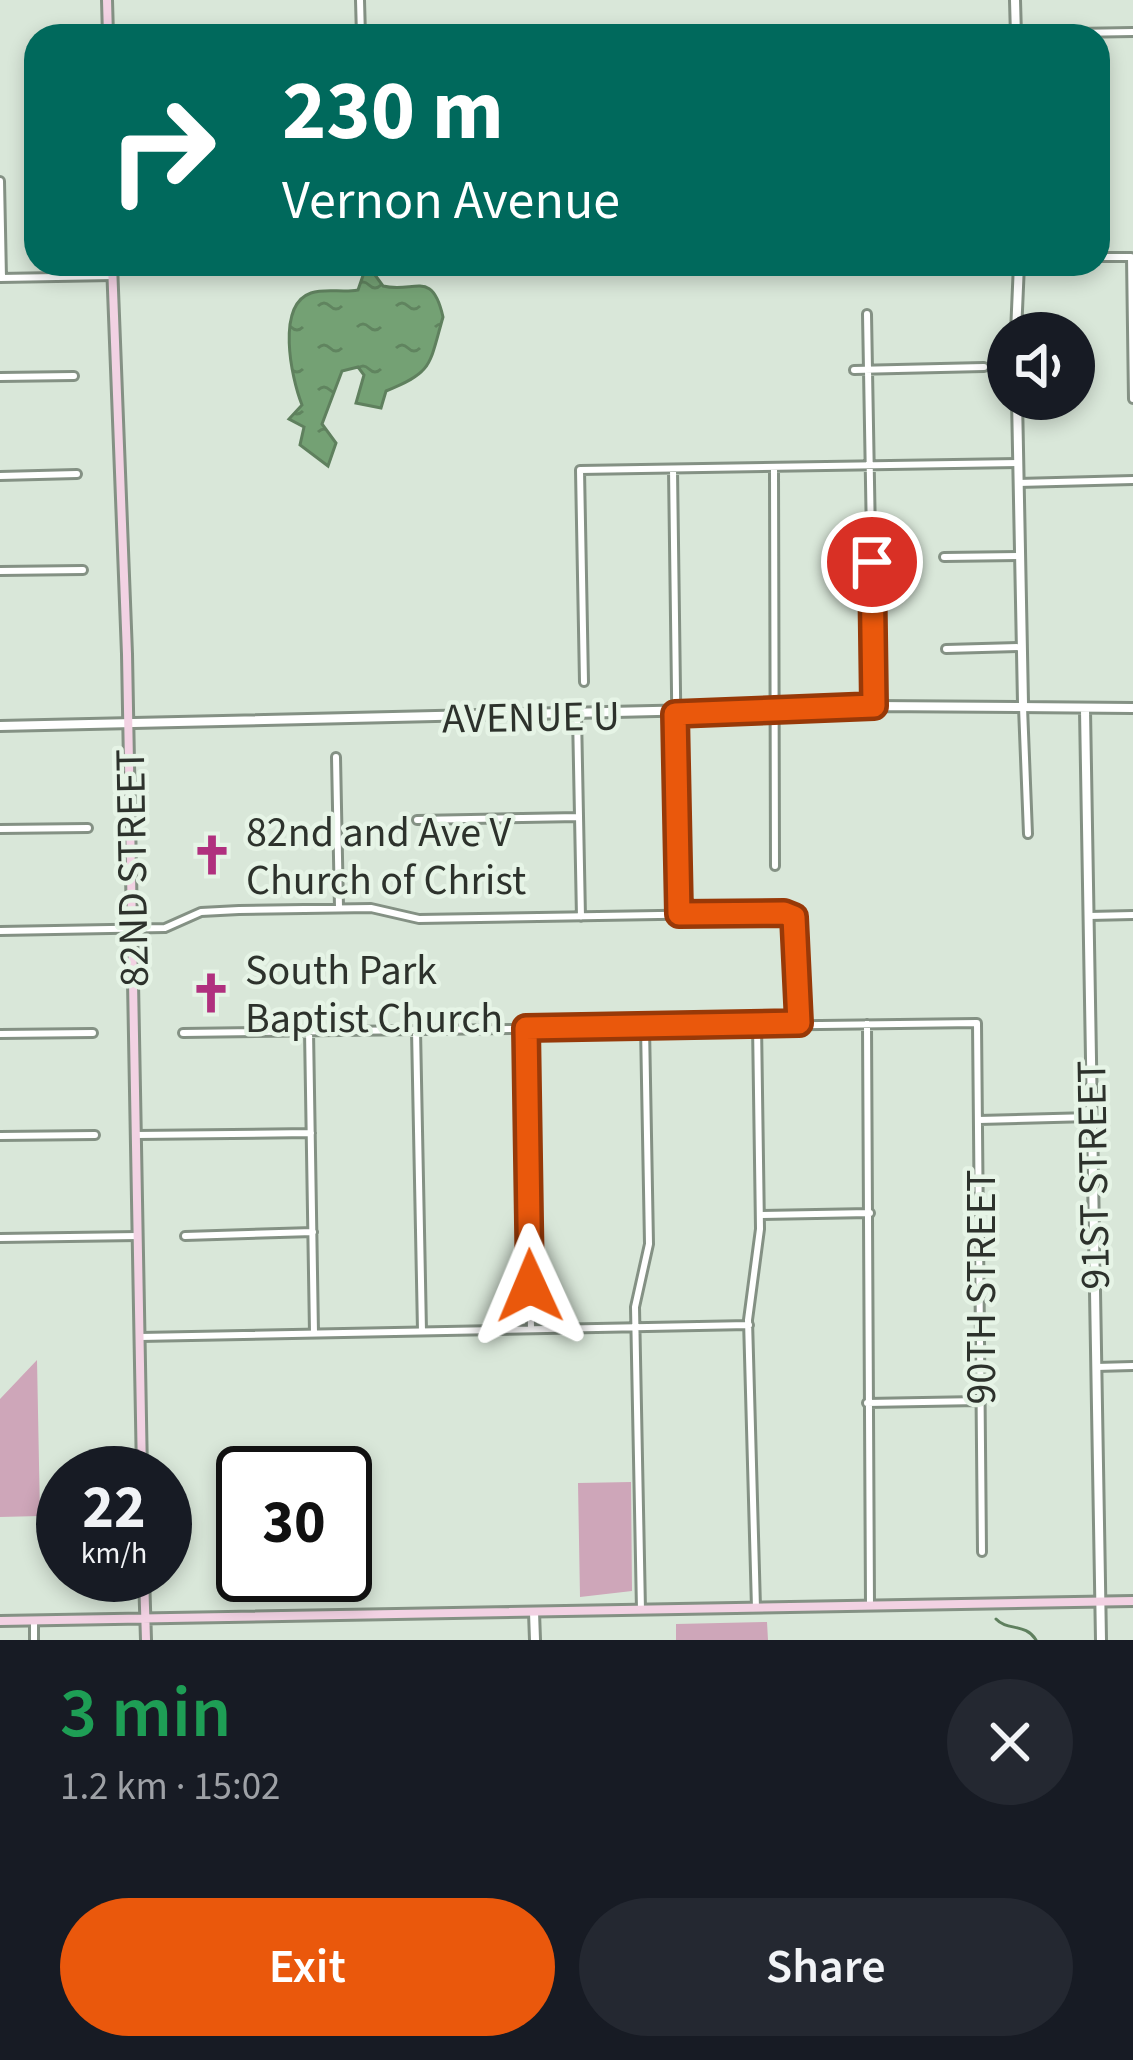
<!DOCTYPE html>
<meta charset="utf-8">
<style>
:root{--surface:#171b24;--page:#242831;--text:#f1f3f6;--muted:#9ea1a6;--accent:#ea580c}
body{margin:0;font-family:"Source Sans 3",sans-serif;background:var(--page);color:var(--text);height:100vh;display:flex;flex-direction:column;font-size:45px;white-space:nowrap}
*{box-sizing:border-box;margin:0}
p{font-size:39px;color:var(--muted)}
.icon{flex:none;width:66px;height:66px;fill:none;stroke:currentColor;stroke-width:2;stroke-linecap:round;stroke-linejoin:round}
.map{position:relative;height:1640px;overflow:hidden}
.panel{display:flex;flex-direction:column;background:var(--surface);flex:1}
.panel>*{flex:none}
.guide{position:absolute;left:24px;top:24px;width:1086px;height:252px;border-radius:36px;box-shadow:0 6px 18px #0003;background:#00695c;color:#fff;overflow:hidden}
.buttons{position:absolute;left:987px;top:312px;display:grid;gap:24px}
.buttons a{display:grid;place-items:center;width:108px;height:108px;border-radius:50%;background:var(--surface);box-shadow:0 6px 18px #0003;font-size:60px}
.speed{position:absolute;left:36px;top:1446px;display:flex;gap:24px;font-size:60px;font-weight:700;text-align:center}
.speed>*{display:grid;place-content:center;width:156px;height:156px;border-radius:50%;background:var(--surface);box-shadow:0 6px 18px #0003;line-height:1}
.speed small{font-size:30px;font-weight:400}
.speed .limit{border:6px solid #111;border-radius:18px;background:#fff;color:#111}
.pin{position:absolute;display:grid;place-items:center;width:102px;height:102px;color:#fff;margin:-51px;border:6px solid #fff;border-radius:50%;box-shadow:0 3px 12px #0007}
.me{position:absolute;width:132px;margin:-66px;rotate:359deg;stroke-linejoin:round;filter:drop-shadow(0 0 9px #0008)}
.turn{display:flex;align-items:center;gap:42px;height:252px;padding:0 60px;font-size:54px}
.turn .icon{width:156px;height:156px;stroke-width:2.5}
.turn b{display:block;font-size:84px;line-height:102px}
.round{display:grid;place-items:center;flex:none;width:126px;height:126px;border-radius:63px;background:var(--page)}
.head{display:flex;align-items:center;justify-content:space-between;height:204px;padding:0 60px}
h1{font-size:72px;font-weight:600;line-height:90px;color:#1e9e55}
.action{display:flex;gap:24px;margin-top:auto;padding:24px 60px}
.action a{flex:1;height:138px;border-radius:72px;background:var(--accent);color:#fff;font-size:48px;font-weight:600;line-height:138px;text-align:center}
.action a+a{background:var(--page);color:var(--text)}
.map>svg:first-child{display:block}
.grass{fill:#cea6b9}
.water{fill:url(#water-ripples);stroke:#5f805e;stroke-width:3}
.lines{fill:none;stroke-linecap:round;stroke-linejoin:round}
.stream{stroke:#5f805e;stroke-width:3}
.minor-casing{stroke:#849184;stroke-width:12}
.tertiary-casing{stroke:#849184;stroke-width:14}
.secondary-casing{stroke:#849184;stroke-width:14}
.minor{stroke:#fff;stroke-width:6}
.tertiary{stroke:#fff;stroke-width:8}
.secondary{stroke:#f2d2e3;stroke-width:8}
.route-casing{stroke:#983908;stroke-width:30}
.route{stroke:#ea580c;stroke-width:21}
.labels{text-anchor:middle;stroke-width:9;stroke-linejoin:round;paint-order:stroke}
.street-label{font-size:42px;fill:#2d322c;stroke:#e6f4e6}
.poi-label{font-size:42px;fill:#2d322c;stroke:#e6f4e6;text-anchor:start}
</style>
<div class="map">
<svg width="1133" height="1640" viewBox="0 0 1133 1640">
<defs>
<pattern id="water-ripples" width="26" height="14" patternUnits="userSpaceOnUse" patternTransform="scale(3)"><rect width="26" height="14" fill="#74a174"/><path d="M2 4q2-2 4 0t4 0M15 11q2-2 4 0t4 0" fill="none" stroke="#60845f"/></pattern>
</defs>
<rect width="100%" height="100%" fill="#d9e7d9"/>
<path class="grass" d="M37 1360 40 1516 0 1517V1399Z
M631 1482 632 1591 580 1597 578 1483Z
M767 1622 768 1640H676V1624Z"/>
<path class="water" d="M367 264 383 286C414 294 432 268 443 317 429 366 433 372 386 391L381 408 356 403 364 375 358 367 342 371 322 424 336 443 328 466 300 445 304 427 289 419 302 405C291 377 276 305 311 293 326 288 342 293 358 290Z"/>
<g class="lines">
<path class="stream" d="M996 1619C1007 1631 1026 1623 1036 1640"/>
<g class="minor-casing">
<path id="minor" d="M360 0 361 36
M1016 34 1133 32
M0 181 2 278
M1098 257H1130
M1131 257 1133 399
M0 278 113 276
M867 314 874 706
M854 370 984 367
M0 377 74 376
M774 468 775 866
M673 469 679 914
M0 476 77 474
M1018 483 1133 480
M944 557 1020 556
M0 571 83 570
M946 649 1022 647
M584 682 580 470 1018 463
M1023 707 1028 834
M577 715 581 917
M336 757 339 907
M417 820 579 817
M0 829 88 828
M1089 916 1133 915
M0 931 165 928 201 912 239 910 371 908 419 919 784 913 798 926 799 1023
M867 1024 870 1606
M526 1028 531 1329
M416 1030 422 1331
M309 1031 314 1333
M183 1033 977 1023 982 1552
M0 1034 93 1033
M979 1120 1091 1117
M136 1135 311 1133
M0 1136 95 1135
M760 1215 870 1213
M185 1236 313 1232
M0 1238 138 1236
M140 1337 749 1325
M1096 1367 1133 1366
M867 1403 979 1401
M756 1608 748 1320 760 1229 757 1024
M641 1610 635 1307 649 1244 645 1027
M34 1620V1640"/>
</g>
<g class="tertiary-casing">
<path id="tertiary" d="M1015 0 1016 36
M1016 333 1019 264
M1017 399 1023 703
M1085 710 1101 1640
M0 726 874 706 1133 708
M534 1612 535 1640"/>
</g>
<g class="secondary-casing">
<path id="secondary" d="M107 0 108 36
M112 264 127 654 142 1473
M144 1575 146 1640
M0 1621 1133 1601"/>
</g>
<use href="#minor" class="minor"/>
<use href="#tertiary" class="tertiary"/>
<use href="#secondary" class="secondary"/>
</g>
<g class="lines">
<g class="route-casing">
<path id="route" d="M530 1286 526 1028 799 1023 794 917 784 913 679 914 675 714 874 706 872 562"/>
</g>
<use href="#route" class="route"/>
</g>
<defs>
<g id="church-bare" transform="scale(3.24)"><path d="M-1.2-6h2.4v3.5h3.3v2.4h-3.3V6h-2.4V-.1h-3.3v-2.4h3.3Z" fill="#b0307e" stroke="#e6f4e6" stroke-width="2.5" paint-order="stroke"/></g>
</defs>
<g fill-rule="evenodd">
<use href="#church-bare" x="212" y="855"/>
<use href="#church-bare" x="211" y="993"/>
</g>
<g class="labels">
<g class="street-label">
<text transform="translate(531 716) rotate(-1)" y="15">AVENUE U</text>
<text transform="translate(131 868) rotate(-91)" y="15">82ND STREET</text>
<text transform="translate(1092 1175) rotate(-91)" y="15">91ST STREET</text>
<text transform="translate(980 1287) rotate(-90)" y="15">90TH STREET</text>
</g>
<g class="poi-label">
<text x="246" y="846">82nd and Ave V<tspan x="246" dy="48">Church of Christ</tspan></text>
<text x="245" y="984">South Park<tspan x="245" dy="48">Baptist Church</tspan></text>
</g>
</g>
</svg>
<div class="buttons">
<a><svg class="icon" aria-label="sound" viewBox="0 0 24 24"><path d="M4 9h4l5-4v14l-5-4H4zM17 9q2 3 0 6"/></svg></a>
</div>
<div class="speed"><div>22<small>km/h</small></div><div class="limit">30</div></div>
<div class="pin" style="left:872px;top:562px;background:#d93025"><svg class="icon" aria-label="arrive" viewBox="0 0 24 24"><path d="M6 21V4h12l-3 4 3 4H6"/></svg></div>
<svg class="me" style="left:530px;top:1286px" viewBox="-20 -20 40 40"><path d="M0-17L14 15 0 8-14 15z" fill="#ea580c" stroke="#fff" stroke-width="4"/></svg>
<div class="guide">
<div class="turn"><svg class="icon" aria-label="right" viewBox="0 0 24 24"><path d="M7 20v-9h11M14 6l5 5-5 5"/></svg><div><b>230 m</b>Vernon Avenue</div></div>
</div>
</div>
<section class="panel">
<div class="head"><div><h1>3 min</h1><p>1.2 km · 15:02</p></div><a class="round"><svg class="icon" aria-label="close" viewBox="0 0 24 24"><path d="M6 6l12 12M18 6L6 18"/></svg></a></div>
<div class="action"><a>Exit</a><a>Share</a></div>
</section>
